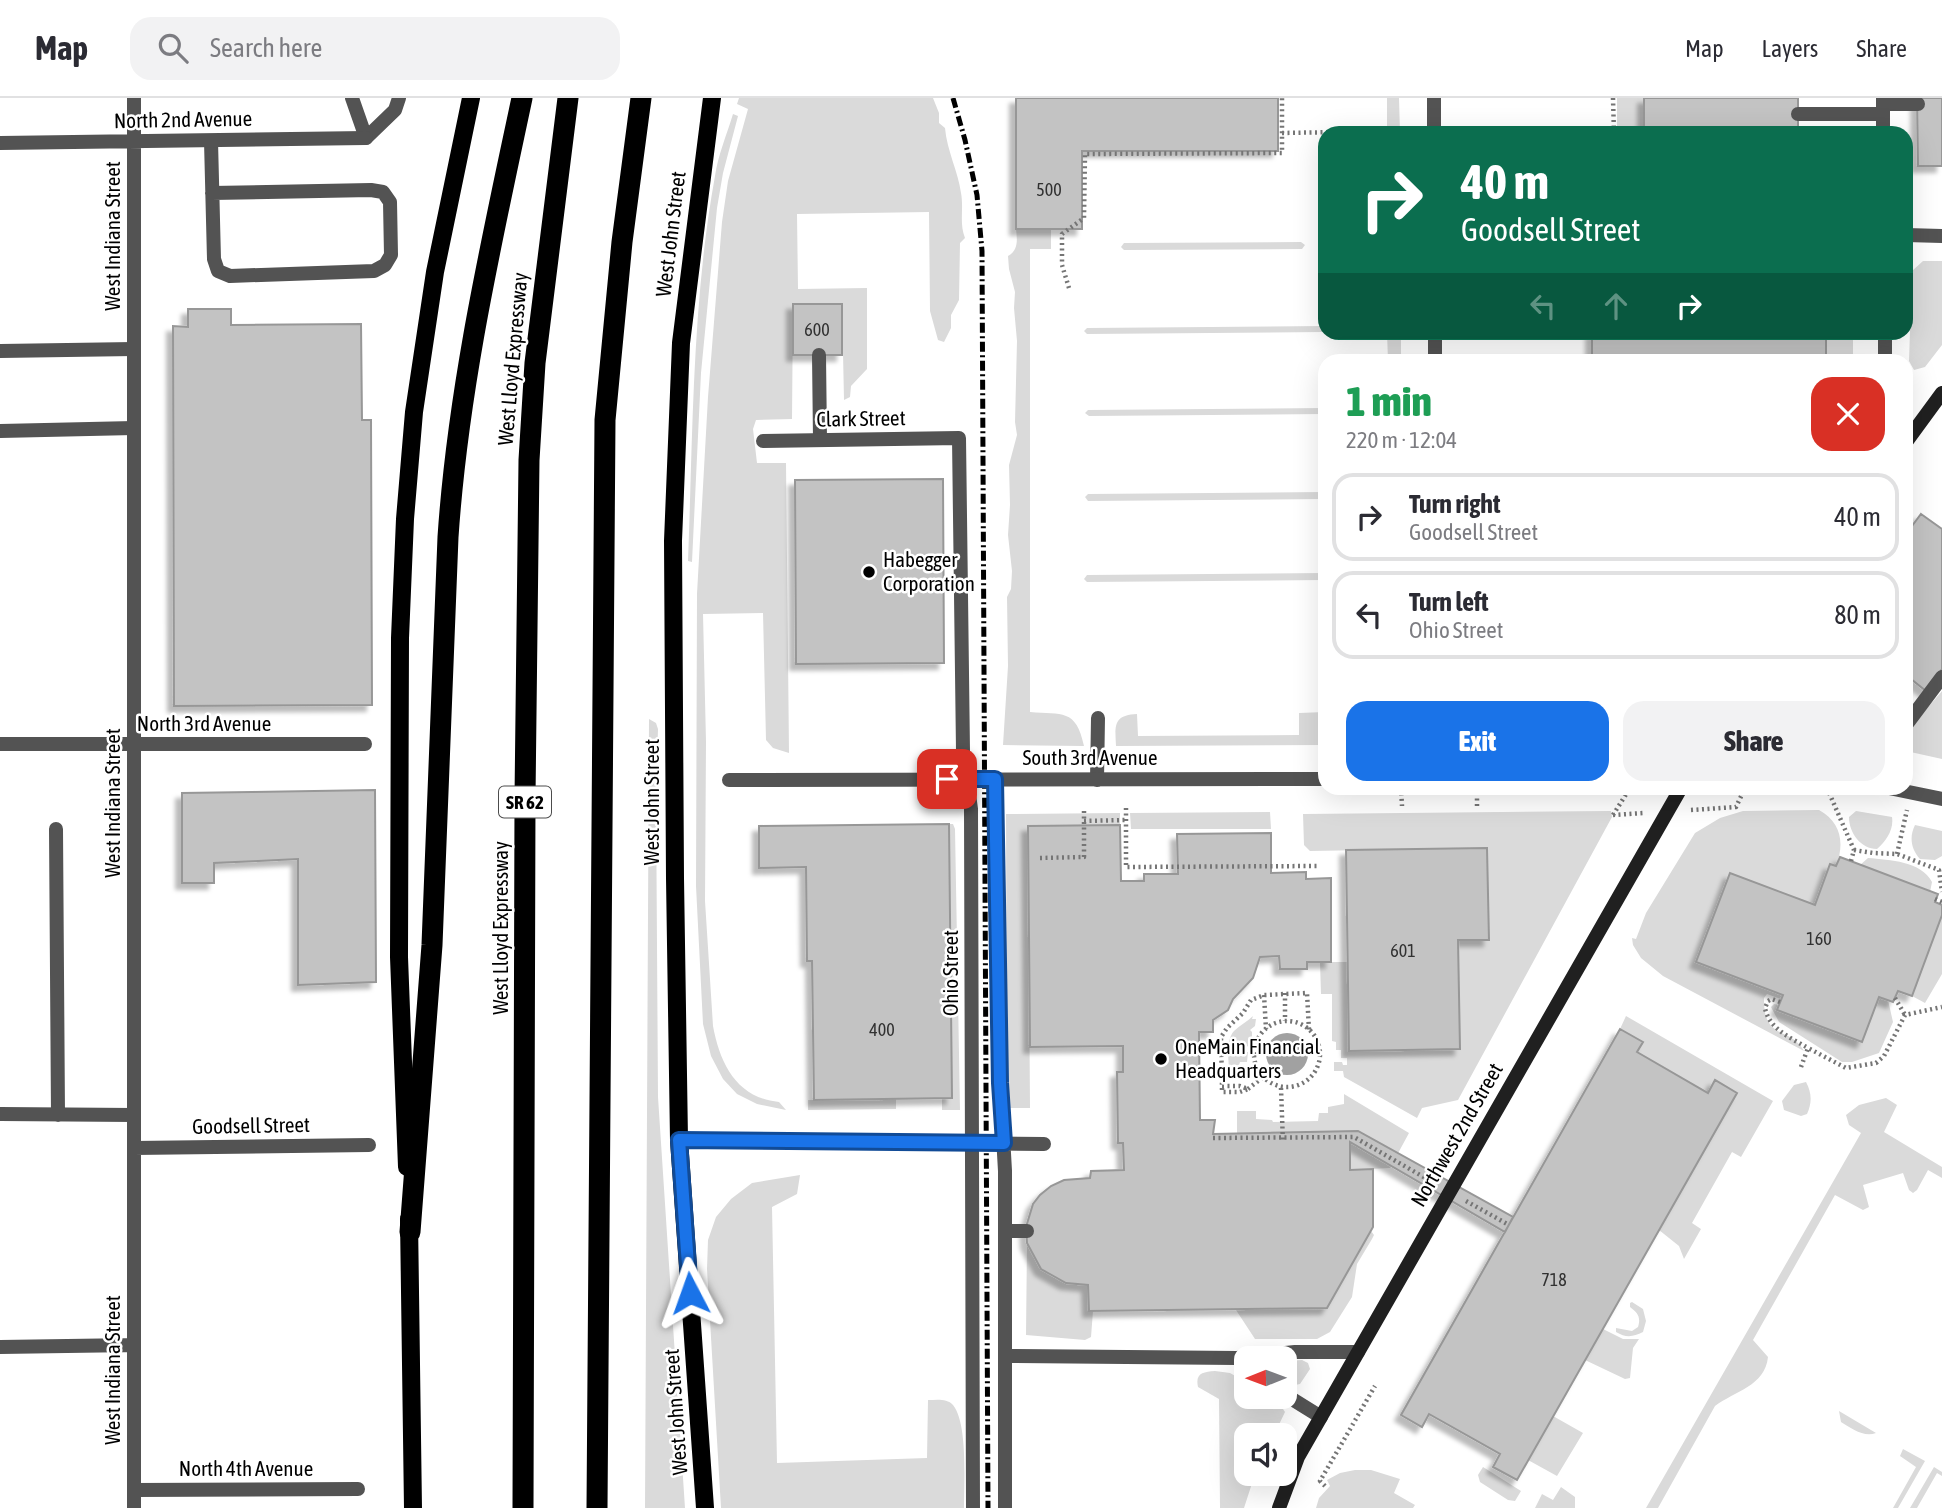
<!DOCTYPE html>
<meta charset="utf-8">
<style>
:root{--surface:#fff;--page:#f2f2f3;--text:#2b2b33;--muted:#7c7c81;--line:#e1e1e2;--accent:#1a73e8}
body{margin:0;font-family:"Asap Condensed",sans-serif;background:var(--page);color:var(--text);height:100vh;display:flex;flex-direction:column;font-size:26px;white-space:nowrap}
*{box-sizing:border-box;margin:0}
p{font-size:23px;color:var(--muted)}
.icon{flex:none;width:38px;height:38px;fill:none;stroke:currentColor;stroke-width:2;stroke-linecap:round;stroke-linejoin:round}
.map{position:relative;flex:1;overflow:hidden}
.panel{position:absolute;left:1318px;top:256px;width:595px;height:441px;display:flex;flex-direction:column;background:var(--surface);border-radius:21px;box-shadow:0 7px 28px #0002}
.panel>*{flex:none}
.hud{position:absolute;left:1318px;top:28px;width:595px;height:214px;border-radius:21px;box-shadow:0 7px 28px #0002;background:#0b6e4f;color:#fff;overflow:hidden}
.needle{width:46px;rotate:269deg}
.controls{position:absolute;left:1234px;top:1248px;display:grid;gap:14px}
.controls a{display:grid;place-items:center;width:63px;height:63px;border-radius:14px;background:var(--surface);box-shadow:0 7px 28px #0002;font-size:35px}
.pin{position:absolute;display:grid;place-items:center;width:60px;height:60px;color:#fff;margin:-30px;border-radius:14px;box-shadow:0 4px 10px #0006}
.me{position:absolute;width:77px;margin:-38px;rotate:356deg;stroke-linejoin:round;filter:drop-shadow(0 0 5px #0008)}
.turn{display:flex;align-items:center;gap:24px;height:147px;padding:0 28px;font-size:32px}
.turn .icon{width:91px;height:91px;stroke-width:2.5}
.turn b{display:block;font-size:49px;line-height:60px}
.lanes{display:flex;align-items:center;height:66px;padding:0 28px;background:#0003;justify-content:center;gap:35px;direction:ltr}
.lanes .off{opacity:.35}
.round{display:grid;place-items:center;flex:none;width:74px;height:74px;border-radius:21px;background:var(--page)}
.summary{display:flex;align-items:center;justify-content:space-between;height:119px;padding:0 28px}
h1{font-size:42px;font-weight:800;line-height:52px;color:#1e9e55}
.button{display:flex;gap:14px;margin-top:auto;padding:14px 28px}
.button a{flex:1;height:80px;border-radius:21px;background:var(--accent);color:#fff;font-size:28px;font-weight:800;line-height:80px;text-align:center}
.button a+a{background:var(--page);color:var(--text)}
ul{padding:0;list-style:none}
li{display:flex;align-items:center;gap:21px;height:88px;margin:0 14px 10px;padding:0 14px;border:4px solid var(--line);border-radius:21px}
li div{flex:1}
li b{display:block;font-size:26px}
li em{font-style:normal}
header{display:flex;align-items:center;gap:42px;box-sizing:border-box;height:98px;padding:0 35px;background:var(--surface);border-bottom:2px solid var(--line)}
header strong{font-size:33px}
nav{display:flex;gap:38px;margin-inline-start:auto;font-size:24px}
.search{width:490px;height:63px;background:var(--page);display:flex;align-items:center;gap:18px;box-sizing:border-box;padding:0 24px;border-radius:21px;color:var(--muted);font-size:26px}
.map>svg:first-child{display:block}
.green{fill:#dadada}
.water{fill:#a1a1a1}
.building{fill:#c3c3c3;stroke:#979797;stroke-width:2;filter:url(#shadow)}
.lines{fill:none;stroke-linecap:round;stroke-linejoin:round}
.path{stroke:#757575;stroke-width:4.5;stroke-dasharray:2 3.5;stroke-linecap:butt}
.lane{stroke:#535353;stroke-width:14}
.street{stroke:#535353;stroke-width:14}
.secondary{stroke:#202020;stroke-width:14}
.primary{stroke:#000;stroke-width:18}
.highway{stroke:#000;stroke-width:21}
.rail{stroke:#000;stroke-width:5;stroke-dasharray:10 3.5 2 3.5;stroke-linecap:butt}
.route-casing{stroke:#114b97;stroke-width:18}
.route{stroke:#1a73e8;stroke-width:12}
.poi-dot{fill:#000;stroke:#fff;stroke-width:2.5}
.labels{text-anchor:middle;stroke-width:5;stroke-linejoin:round;paint-order:stroke}
.number-label{font-size:18px;fill:#313131}
.shield{fill:#fff;stroke:#4c4c4c;stroke-width:2}
.shield-label{font-size:19px;font-weight:bold;fill:#000}
.street-label{font-size:21px;fill:#000;stroke:#fff}
.poi-label{font-size:21px;fill:#000;stroke:#fff;text-anchor:start}
</style>
<header>
<strong>Map</strong>
<div class="search"><svg class="icon" aria-label="search" viewBox="0 0 24 24"><circle cx="10" cy="10" r="6"/><path d="M15 15l6 6"/></svg>Search here</div>
<nav><a>Map</a><a>Layers</a><a>Share</a></nav>
</header>
<div class="map">
<svg width="1942" height="1410" viewBox="0 0 1942 1410">
<defs>
<filter id="shadow"><feDropShadow dx="-6" dy="6" stdDeviation="2" flood-color="#0004"/></filter>
</defs>
<rect width="100%" height="100%" fill="#fff"/>
<path class="green" d="M739 0H933L939 15V25L945 30C947 53 958 73 961 95 964 111 959 125 965 140L960 145 959 202 951 217V230L944 244 938 242 930 213 929 114 797 116 798 191 867 190V271L851 288 850 299 844 302 842 207H793L792 321 756 322 753 331 757 365H786L789 655 773 650 766 642 763 515 703 516 706 644 705 803 713 928C720 966 737 1000 779 1004L786 1012 757 1006 737 996 723 981 711 958 703 926 696 788 697 496 708 299 722 124 728 83 748 11 737 6Z
M1387 0H1399L1400 35H1387Z
M1617 0H1644V35H1617Z
M733 16 738 18 723 75 717 110 701 275 692 464 688 463C693 335 692 204 715 78 718 57 727 36 733 16Z
M1051 130V151H1030V614C1062 617 1076 610 1084 648L1003 647 1008 568 1007 499 1011 491 1012 473 1008 437 1010 407 1009 367 1017 337 1015 324 1017 243 1014 210 1015 194 1009 171 1008 158C1019 152 1017 141 1016 131Z
M1301 144 1305 147 1302 151 1124 152 1121 149 1124 145Z
M1923 163H1942V247L1925 269 1914 272 1909 263 1912 173Z
M1325 228V234L1087 236 1084 233 1087 230Z
M1387 235H1401V262H1388Z
M1826 235H1853V262H1826Z
M1325 310V316L1089 318 1085 315 1088 312Z
M1325 394V401L1088 403 1085 399 1088 396Z
M1325 475V482L1087 484 1084 481 1087 477Z
M1942 593V661L1906 653C1906 630 1928 610 1942 593Z
M1325 614V647L1116 648C1115 628 1113 617 1137 616L1138 638 1299 637V615Z
M649 621 656 625 658 631 656 695 658 999 685 1410H645Z
M1819 712C1841 724 1845 745 1836 768L1830 766 1815 807 1730 775 1783 897 1781 901 1767 896 1764 900C1763 943 1790 928 1804 953L1663 878 1641 860 1633 847 1632 840 1636 841 1646 815 1695 735 1720 720 1743 713Z
M1611 713 1612 719 1606 730 1458 1002 1422 1010 1417 1020 1344 979 1343 973H1334V964H1342L1343 967H1347V960H1341V952H1336V944L1332 943V896H1321L1320 864H1348L1350 953 1459 951 1458 842H1489L1487 750 1310 753 1304 747 1303 716Z
M1856 713 1892 719C1894 732 1886 743 1877 751 1861 751 1849 735 1849 719Z
M1270 714 1271 731H1131L1130 715Z
M1120 715V727L1028 728 1030 1010H1007L1006 716Z
M949 726H953L955 731 960 1012H942V1001L952 1000Z
M1915 727 1942 733V758L1935 762 1920 761C1911 751 1909 739 1915 727Z
M1868 760C1890 762 1921 763 1932 784L1930 794 1860 767Z
M1942 817V876L1925 905 1912 898Z
M1879 899 1888 902 1893 924 1879 955 1852 964H1842L1779 924 1771 909 1774 906 1779 907 1778 912Z
M1253 918 1252 921H1256L1255 928 1250 932 1252 934V943H1249V948L1244 949 1245 954H1248L1247 964H1240L1237 974H1229C1229 962 1225 943 1234 933 1240 927 1247 924 1253 918Z
M1626 918 1773 1003 1741 1059 1732 1054 1692 1125 1701 1131 1684 1161 1679 1148 1659 1132 1708 995 1637 954 1643 944 1620 931Z
M1806 984C1812 995 1812 1005 1807 1016L1801 1018 1784 1012 1782 1003 1794 987Z
M1344 996 1409 1035 1390 1070 1350 1072 1237 1045V1013H1256V1021L1272 1022 1273 1024 1318 1023 1319 1015H1328V1009L1344 1006Z
M1886 1000 1897 1007 1884 1034 1942 1069V1080L1928 1072 1917 1092 1913 1095 1909 1092 1903 1075 1863 1087 1869 1109 1863 1112 1835 1097 1753 1242 1768 1259C1765 1288 1735 1293 1715 1308L1658 1410H1646L1861 1035 1849 1027 1846 1017 1859 1007Z
M896 1001V1011L808 1012V1002Z
M800 1077 797 1096 772 1109 777 1365 927 1360 928 1302C936 1302 947 1300 953 1307 968 1325 964 1386 964 1410H721L707 1171 708 1142 716 1119 731 1101 752 1085Z
M1371 1133 1374 1137 1372 1141 1357 1166 1352 1199 1330 1234 1317 1241H1255L1236 1212 1327 1210Z
M1027 1145C1040 1176 1055 1186 1088 1187L1089 1213H1093L1091 1239 1085 1242 1026 1237Z
M1632 1204 1643 1211 1646 1223 1643 1234C1633 1239 1626 1240 1616 1234V1230L1632 1233 1638 1229C1641 1219 1638 1215 1630 1209V1205Z
M1603 1231 1623 1241H1639L1633 1250 1630 1280 1625 1281 1585 1262Z
M1302 1262 1308 1265 1310 1271 1300 1286 1295 1287 1285 1283V1263Z
M1215 1273 1230 1275 1246 1284V1298C1265 1298 1275 1297 1285 1314L1274 1337H1246V1376H1255L1244 1410H1220L1219 1301 1198 1289C1195 1275 1203 1274 1215 1273Z
M1839 1313 1876 1335C1864 1340 1851 1330 1841 1324Z
M1553 1318 1583 1335 1557 1378 1528 1362Z
M1903 1351 1925 1363 1898 1410H1893L1916 1369 1900 1358Z
M1483 1369 1521 1393 1515 1403 1508 1402 1480 1384 1478 1377Z
M1934 1369 1942 1374V1378L1937 1375 1917 1410H1910Z
M1355 1372H1371L1400 1381 1394 1395 1415 1407 1413 1410H1316L1319 1400 1330 1388 1327 1382 1340 1375Z
M1561 1389 1575 1399V1410H1535L1542 1396 1553 1402Z"/>
<path class="water" d="M1266 956a21 21 0 1 1 42 0a21 21 0 1 1-42 0Z"/>
<path class="building" d="M1016 0H1278V53H1082V131H1016Z
M1644 0H1798V35H1644Z
M1917 0H1942V68H1918Z
M793 206H842V257H793Z
M188 211H231V227L361 226 362 322H371L372 607 174 608 173 228 188 229Z
M1592 234H1826V262H1592Z
M943 381 944 565 796 566 795 382Z
M1921 416 1942 431V571L1926 593 1906 577V436Z
M375 692 376 884 298 887V761L214 765V785H182V695Z
M949 726 952 1000 814 1002 812 863H807L806 769 759 770V728Z
M1120 727 1121 783H1144V776H1178L1177 736 1271 735V775L1306 774V781L1331 780V864H1307V871H1280L1279 858 1260 859 1253 880 1233 901 1228 912 1213 922V934H1199L1200 1022H1215L1213 1036 1358 1033 1513 1119 1505 1134 1350 1044V1072L1373 1071V1129L1327 1210 1089 1213 1088 1187 1066 1185 1041 1171 1027 1145 1026 1129 1033 1106 1040 1097 1051 1088 1064 1082 1090 1080 1091 1073 1124 1072 1123 1045H1118L1117 974H1123V948L1030 949 1028 728Z
M1487 750 1489 842H1458L1460 951 1349 953 1346 752Z
M1840 759 1938 796 1935 804 1942 807V817L1912 898 1898 893 1893 904 1879 899 1862 944 1777 912 1783 897 1696 864 1730 775 1815 807 1830 766 1836 768Z
M1620 931 1643 944 1637 954 1708 995 1715 982 1737 995 1517 1382 1493 1369 1500 1356 1429 1316 1422 1329 1401 1317Z"/>
<g class="lines">
<path class="path" d="M1613 0 1614 35
M1282 35 1339 34
M1069 190 1062 167V136L1084 120 1085 56 1282 55V0
M1401 690 1402 708
M1827 690 1854 752 1851 763
M1477 708V690
M1126 710V769L1318 768
M1691 712 1736 709 1745 690
M1613 717 1644 715
M1613 717 1630 690
M1084 723 1125 722
M1854 752 1873 755 1897 756 1939 772 1942 794
M1897 756 1907 712
M1040 760 1084 759V710
M1935 801 1942 804
M1285 895V923
M1264 897 1266 931
M1895 900 1905 917
M1780 904 1772 901 1768 903 1765 910C1769 931 1791 940 1808 950
M1254 956a33 33 0 1 1 66 0a33 33 0 1 1-66 0Z
M1801 969 1808 950 1846 970 1876 965 1884 958 1905 917 1942 909
M1222 988H1240L1248 991 1240 994H1222V988L1221 939 1227 930 1243 915 1251 902 1264 897 1307 895 1309 932
M1281 990 1283 1045
M1248 991 1263 979
M1213 1040 1354 1039 1434 1085
M1466 1103 1509 1127
M1325 1388 1320 1383 1375 1288"/>
<path class="lane" d="M352 0 366 40 395 12 399 0
M1883 6H1918
M1798 16H1883
M211 43 214 161 218 173 230 178 374 173 385 167 391 157 390 104 383 94 371 92 212 95
M0 253 134 251
M819 257 820 342
M0 333 134 330
M1906 627 1942 579
M1097 682 1098 620
M56 731 58 1017
M0 1016 134 1017
M1005 1133H1027
M1006 1258 1237 1260
M1246 1267 1237 1260 1295 1254H1358
M1284 1296 1321 1319"/>
<path class="street" d="M134 0V1410
M1434 0V35
M1883 35V0
M0 45 366 40
M1906 137 1942 138
M1435 234V262
M1885 234V262
M763 343 959 340 963 653 971 711 973 1410
M0 646H365
M729 682 1325 681
M995 682 1000 985 1005 1073V1410
M1889 690 1942 701
M679 1042 1044 1046
M134 1050 369 1047
M0 1249 134 1247
M134 1392 358 1391"/>
<path class="secondary" d="M1906 344 1942 295
M1279 1410 1298 1359 1681 690"/>
<path class="primary" d="M407 1069 399 859 400 540 405 421 414 314 435 174 471 0
M409 1121 413 1410
M705 1410 679 1042 675 780 673 443 681 245 712 0"/>
<path class="highway" d="M410 1134 432 847 448 439C458 291 491 146 522 0
M523 1410 525 700 529 362 535 265 568 0
M597 1410 605 322 622 144 641 0"/>
<path class="rail" d="M953 0 965 42 977 97 982 153 988 1410"/>
</g>
<g class="lines">
<g class="route-casing">
<path id="route" d="M690 1195 679 1042 1004 1045 1000 985 995 681H947"/>
</g>
<use href="#route" class="route"/>
</g>
<g class="poi-dot">
<circle cx="869" cy="474" r="7"/>
<circle cx="1161" cy="961" r="7"/>
</g>
<g class="labels">
<g class="number-label">
<text x="1049" y="98">500</text>
<text x="817" y="238">600</text>
<text x="1819" y="847">160</text>
<text x="1403" y="859">601</text>
<text x="882" y="938">400</text>
<text x="1554" y="1188">718</text>
</g>
<rect class="shield" x="499" y="688.5" width="52" height="31" rx="5"/>
<g class="shield-label">
<text x="525" y="711">SR 62</text>
</g>
<g class="street-label">
<text transform="translate(183 22) rotate(-1)" y="7">North 2nd Avenue</text>
<text transform="translate(671 136) rotate(-83)" y="7">West John Street</text>
<text transform="translate(113 138) rotate(-90)" y="7">West Indiana Street</text>
<text transform="translate(513 261) rotate(-85)" y="7">West Lloyd Expressway</text>
<text transform="translate(861 321) rotate(-1)" y="7">Clark Street</text>
<text x="204" y="633">North 3rd Avenue</text>
<text x="1090" y="667">South 3rd Avenue</text>
<text transform="translate(652 704) rotate(-90)" y="7">West John Street</text>
<text transform="translate(113 705) rotate(-90)" y="7">West Indiana Street</text>
<text transform="translate(501 830) rotate(-90)" y="7">West Lloyd Expressway</text>
<text transform="translate(951 875) rotate(-90)" y="7">Ohio Street</text>
<text transform="translate(251 1028) rotate(-1)" y="7">Goodsell Street</text>
<text transform="translate(1457 1037) rotate(-60)" y="7">Northwest 2nd Street</text>
<text transform="translate(113 1272) rotate(-90)" y="7">West Indiana Street</text>
<text transform="translate(676 1314) rotate(-94)" y="7">West John Street</text>
<text x="246" y="1378">North 4th Avenue</text>
</g>
<g class="poi-label">
<text x="883" y="469">Habegger<tspan x="883" dy="24">Corporation</tspan></text>
<text x="1175" y="956">OneMain Financial<tspan x="1175" dy="24">Headquarters</tspan></text>
</g>
</g>
</svg>
<div class="controls">
<a><svg class="needle" viewBox="-14 -14 28 28"><path d="M0-13l5 13h-10z" fill="#e53935"/><path d="M0 13l5-13h-10z" fill="#7c7c81"/></svg></a>
<a><svg class="icon" aria-label="sound" viewBox="0 0 24 24"><path d="M4 9h4l5-4v14l-5-4H4zM17 9q2 3 0 6"/></svg></a>
</div>
<div class="pin" style="left:947px;top:681px;background:#d93025"><svg class="icon" aria-label="arrive" viewBox="0 0 24 24"><path d="M6 21V4h12l-3 4 3 4H6"/></svg></div>
<svg class="me" style="left:690px;top:1195px" viewBox="-20 -20 40 40"><path d="M0-17L14 15 0 8-14 15z" fill="#1a73e8" stroke="#fff" stroke-width="4"/></svg>
<div class="hud">
<div class="turn"><svg class="icon" aria-label="right" viewBox="0 0 24 24"><path d="M7 20v-9h11M14 6l5 5-5 5"/></svg><div><b>40 m</b>Goodsell Street</div></div>
<div class="lanes"><svg class="icon off" aria-label="left" viewBox="0 0 24 24"><path d="M17 20v-9H6M10 6l-5 5 5 5"/></svg><svg class="icon off" aria-label="ahead" viewBox="0 0 24 24"><path d="M12 20V5M6 11l6-6 6 6"/></svg><svg class="icon" aria-label="right" viewBox="0 0 24 24"><path d="M7 20v-9h11M14 6l5 5-5 5"/></svg></div>
</div>
<section class="panel">
<div class="summary"><div><h1>1 min</h1><p>220 m · 12:04</p></div><a class="round" style="background:#d93025;color:#fff"><svg class="icon" aria-label="close" viewBox="0 0 24 24"><path d="M6 6l12 12M18 6L6 18"/></svg></a></div>
<ul>
<li><svg class="icon" aria-label="right" viewBox="0 0 24 24"><path d="M7 20v-9h11M14 6l5 5-5 5"/></svg><div><b>Turn right</b><p>Goodsell Street</p></div><em>40 m</em></li>
<li><svg class="icon" aria-label="left" viewBox="0 0 24 24"><path d="M17 20v-9H6M10 6l-5 5 5 5"/></svg><div><b>Turn left</b><p>Ohio Street</p></div><em>80 m</em></li>
</ul>
<div class="button"><a>Exit</a><a>Share</a></div>
</section>
</div>
